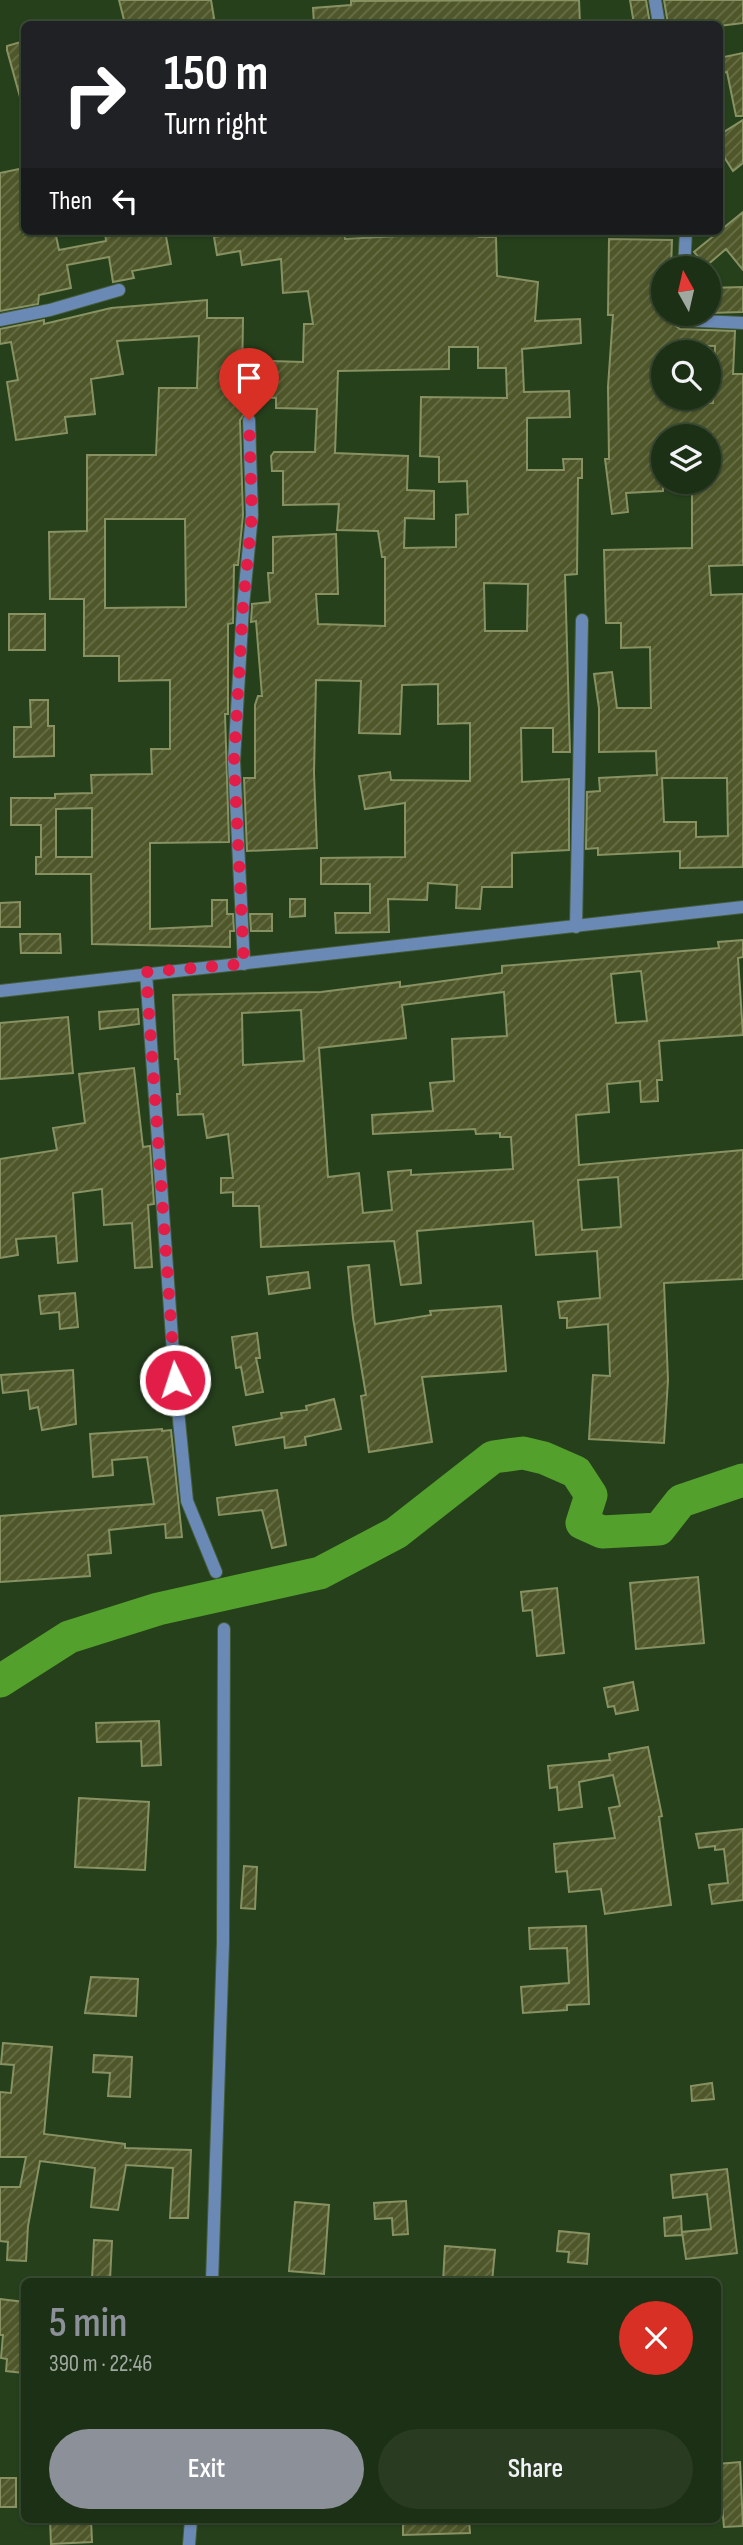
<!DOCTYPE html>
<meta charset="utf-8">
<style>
:root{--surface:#1c3015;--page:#293c22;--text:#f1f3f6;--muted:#a0a9a0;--line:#3a4b34;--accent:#8c9099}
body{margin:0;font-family:"Sofia Sans Condensed",sans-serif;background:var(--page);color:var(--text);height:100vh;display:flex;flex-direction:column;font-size:26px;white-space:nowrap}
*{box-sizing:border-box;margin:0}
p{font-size:23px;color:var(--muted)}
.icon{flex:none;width:38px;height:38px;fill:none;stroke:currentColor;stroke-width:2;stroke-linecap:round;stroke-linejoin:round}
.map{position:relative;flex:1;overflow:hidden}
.panel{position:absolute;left:21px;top:2278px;width:700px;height:245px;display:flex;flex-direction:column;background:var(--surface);border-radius:10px;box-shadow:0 2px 5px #0004,0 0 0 2px var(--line)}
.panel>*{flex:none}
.guide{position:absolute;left:21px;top:21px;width:702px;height:214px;border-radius:10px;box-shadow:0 2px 5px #0004,0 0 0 2px var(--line);background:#202124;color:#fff;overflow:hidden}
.needle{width:46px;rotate:352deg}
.controls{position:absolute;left:651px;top:256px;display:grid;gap:14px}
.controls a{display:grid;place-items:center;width:70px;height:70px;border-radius:50%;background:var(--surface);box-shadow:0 2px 5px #0004,0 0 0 2px var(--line);font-size:35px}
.pin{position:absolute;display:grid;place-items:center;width:60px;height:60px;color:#fff;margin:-72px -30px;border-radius:50% 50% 50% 0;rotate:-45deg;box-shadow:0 0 7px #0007}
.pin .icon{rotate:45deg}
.me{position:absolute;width:77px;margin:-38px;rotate:356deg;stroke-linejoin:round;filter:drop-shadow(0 0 5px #0008)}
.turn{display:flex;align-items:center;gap:24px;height:147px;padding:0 28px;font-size:32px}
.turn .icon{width:91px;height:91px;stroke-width:2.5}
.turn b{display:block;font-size:49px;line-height:60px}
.then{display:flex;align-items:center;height:66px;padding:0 28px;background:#0003;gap:14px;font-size:26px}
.round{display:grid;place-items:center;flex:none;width:74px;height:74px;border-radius:37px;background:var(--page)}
.head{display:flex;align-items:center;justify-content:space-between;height:119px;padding:0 28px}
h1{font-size:42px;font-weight:600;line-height:52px;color:var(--accent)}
.action{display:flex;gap:14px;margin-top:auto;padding:14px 28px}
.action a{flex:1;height:80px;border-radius:42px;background:var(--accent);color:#fff;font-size:28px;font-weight:600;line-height:80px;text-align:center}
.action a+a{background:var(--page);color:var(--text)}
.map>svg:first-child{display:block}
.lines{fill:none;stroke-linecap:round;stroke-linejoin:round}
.river{stroke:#53a12c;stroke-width:33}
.building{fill:url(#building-hatch);stroke:#889162;stroke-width:2;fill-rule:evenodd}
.minor-casing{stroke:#445c3a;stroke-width:14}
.minor{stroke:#6a89b5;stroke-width:12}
.route{stroke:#e11d48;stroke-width:12;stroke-dasharray:0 21.6}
</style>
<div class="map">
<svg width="743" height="2545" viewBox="0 0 743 2545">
<defs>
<pattern id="building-hatch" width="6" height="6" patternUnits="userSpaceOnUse" patternTransform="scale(1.75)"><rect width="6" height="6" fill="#4f572a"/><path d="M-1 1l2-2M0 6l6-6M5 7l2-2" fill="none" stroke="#676f47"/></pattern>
</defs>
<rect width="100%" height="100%" fill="#26401c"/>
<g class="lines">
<path class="river" d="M0 1681 69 1637 158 1609 320 1573 396 1533 493 1457 523 1453 544 1458 576 1472 591 1495 582 1523 602 1532 659 1529 681 1501 743 1480"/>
</g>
<path class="building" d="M119 0H211L215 24H125Z
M579 0 580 24H314L313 8 351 5V1Z
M630 0H646L650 24H634Z
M664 0H743V23L719 26 668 24Z
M24 41V97H20L7 50V46Z
M743 53V116H736L727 72 719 74V58Z
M743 120V163L733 171 719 149V135Z
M24 168V234L55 231 59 250 106 241 105 231H165L171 264 132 271 134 278 113 282 109 257 67 265 71 288 39 295 38 304 0 311V173Z
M743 212V270L726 249 706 266 694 252Z
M220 231H344L345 239 417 235V231H478L479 237H496L497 276 538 282 535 321 580 319 581 343 522 349 524 392 569 391 570 417 527 418V470H564L563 459H582V478H578L577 574 565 575 570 752H553V728H521L522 782 569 779V850L512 853V887H482L480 909 456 908 457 885 428 883 427 900 388 899 389 932 336 933 335 913H370V884H321V858L405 857V803L365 809 359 776 390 772 391 780 470 781V723L438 724V684L402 685 400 734 359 733 361 681 316 680 314 773 317 848 247 851 244 778H255V705L258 696H262L256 621 251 622 252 607V604L270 602 268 573H273V537L336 534 338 594H316L318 624 385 626V557H382L378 531 337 530 339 504 283 505V471H272L271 456 274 452H315L317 409 276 408V398L246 396V412L240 420 243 515 238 565H234L233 623 228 624V714H225L229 842 150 843V929L212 926V900H227V914H233L234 931H230V947L92 944 91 874H36V857H41V825H11V798H55V794L92 793 91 775 152 774 151 749H170V680L119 681V656H84V599H50L49 532 87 531V455H156L159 388H197L199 336 117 341 123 374 91 379 95 414 65 417 67 433 16 440 7 382 18 380 11 342 0 344V329L44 320V324L111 308 207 300V318H243L242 382H272V361L303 362 304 324H313L308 291 283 293 281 259 242 265 240 251 217 255 214 237 221 236ZM449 347H478V368H506L507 398 421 397 420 456 439 457V482L467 481 468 514 456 515V547L404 548 405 518 434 519V491L407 490 408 456 335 453 338 371 449 369ZM105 519H185L186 607 105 608ZM484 583 528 584 527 631H485ZM92 808V857H56V809Z
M609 239 672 240 671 268H663V313H672L673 324 680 329 735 331 733 374H743V565L709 566 711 595 743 594V867L680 868V851L598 855V848L586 849 587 792 600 791 599 778 657 775 656 751 599 752V708L594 674 612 672 617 708H651L650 647 621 648V623H606L604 550 692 548V481H709V436H663V491L626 493 628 512 612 514 605 459H609L608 387 613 315H608ZM680 345 715 346 713 403 679 404V397H663V352H680ZM662 778H727L728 836 696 837V822H664Z
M743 287V312L709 313V288Z
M9 614H45V650H9Z
M30 700H48V726H54V756L14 757V727H31Z
M290 899H305V916L290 917Z
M20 902V927H0V903Z
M250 914H272V931H251Z
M20 934H60L61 953H21Z
M743 940V957L738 958 743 1035 659 1041 662 1080H657L658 1101 641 1102 640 1081 607 1084 609 1112 576 1115 579 1165 743 1150V1279L664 1283 668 1380 664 1443 589 1439 593 1375 610 1376 608 1324 567 1328V1318H560L558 1302 600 1298 597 1251 536 1255 533 1221 417 1231 421 1283 401 1285 394 1241 261 1247 259 1206H233V1192L221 1193V1178H233L228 1134 207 1138 203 1114 178 1115 177 1094H180L178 1059H175L173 995 321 992 400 982V987L502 973V966L719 948 718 942ZM641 971 647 1021 616 1023 611 974ZM504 992 507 1036 452 1039 454 1081 430 1083 433 1111 372 1115 373 1134 475 1129 476 1134 500 1133V1137H511L513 1169 411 1175V1170L388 1172 392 1210 363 1213 359 1173 328 1177 319 1048 406 1038 402 1005ZM301 1010 304 1061 243 1065 242 1013ZM618 1177 621 1227 582 1230 578 1180Z
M138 1009 139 1024 100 1029 99 1012Z
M68 1017 73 1073 0 1079V1023Z
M134 1068 143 1147 150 1146 154 1204 148 1205 152 1267 135 1268 132 1223 104 1225 102 1189 73 1193 77 1261 58 1263 56 1236 16 1239 18 1255 0 1258V1159L57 1150 53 1128 85 1123 79 1074Z
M369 1265 375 1324 431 1315 430 1311 501 1306 506 1371 422 1377 432 1442 369 1452 361 1396 366 1395 353 1318 348 1267Z
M308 1272 310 1288 269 1294 267 1277Z
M75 1293 78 1327 60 1329 59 1312 41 1314 39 1296Z
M257 1333 260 1358H256L263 1392 246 1395 241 1367 236 1368 232 1337Z
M73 1370 76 1424 42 1430 38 1407 30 1409 28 1390 3 1393 1 1375Z
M334 1399 341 1429 305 1437 306 1445 285 1448 284 1437 236 1445 233 1427 282 1418 281 1413 307 1410 306 1406Z
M162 1429V1431L171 1430 182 1537 166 1538 165 1524 109 1530 111 1553 88 1555 90 1576 0 1582V1516L154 1504 147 1457 112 1460 113 1475 93 1477 90 1434Z
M277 1490 286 1545 272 1548 262 1510 219 1515 217 1498Z
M698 1577 704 1643 636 1649 630 1583Z
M557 1588 564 1653 537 1656 532 1610 523 1611 521 1592Z
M633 1682 638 1710 616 1714 614 1706 608 1707 604 1688Z
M159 1721 161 1765 142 1766 141 1741 97 1742 96 1723Z
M648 1747 662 1816 659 1817 671 1905 605 1914 601 1889 569 1892 567 1871 556 1872 554 1844 615 1838 609 1808 620 1806 613 1775 579 1782 582 1807 559 1810 557 1787 550 1788 548 1766 610 1760 609 1754Z
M79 1798 149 1802 145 1870 75 1867Z
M743 1829V1900L712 1904 709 1885 728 1883 724 1849 715 1850V1846L699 1848 696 1834Z
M244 1866 257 1867 255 1909 241 1908Z
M586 1926 589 2004 567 2005V2010L523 2013 521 1987 569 1983 567 1948 530 1949 529 1928Z
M91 1977 138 1979 136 2016 85 2013Z
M3 2043 52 2047 44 2134 125 2144V2148L191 2150 188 2218H170L173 2168 126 2165 118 2210 91 2207 95 2168 40 2161 28 2226 26 2261 7 2260 8 2242 0 2241V2187H20L26 2157H0V2092L11 2093 14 2065 1 2064Z
M94 2055 132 2057 130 2097 108 2096 110 2073 93 2072Z
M712 2083 714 2099 692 2101 691 2086Z
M727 2169 737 2253 686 2259 682 2232 711 2229 707 2194 673 2198 671 2175Z
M406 2201 408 2234 393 2235 392 2218 375 2219 374 2203Z
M295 2202 329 2205 324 2274 289 2271Z
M681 2216 682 2235 665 2236 664 2218Z
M559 2231 589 2234 587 2264 568 2262 569 2252 557 2251Z
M94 2240 112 2241 110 2280 92 2279Z
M445 2246 495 2250 492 2282H443Z
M0 2299 24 2302 23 2373 6 2371 7 2359 1 2358 3 2335H0Z
M740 2462 743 2526 724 2527 718 2464Z
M0 2478H16V2507H0Z
M50 2520H91L92 2542 51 2544Z
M403 2520H469L470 2533 403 2535Z"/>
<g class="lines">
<g class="minor-casing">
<path id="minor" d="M655 0 659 24
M684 268 686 231
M681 313V320L743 323
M0 320 50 310 119 290
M576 927 582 620
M244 964 234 761 243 606 252 515 249 420
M146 973 175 1380 187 1501 216 1572
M0 991 743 907
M212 2282 223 1943 224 1629
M189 2545 191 2520"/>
</g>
<use href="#minor" class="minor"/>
</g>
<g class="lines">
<path class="route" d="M175 1380 146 972 244 964 234 761 243 606 252 514 249 420"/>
</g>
</svg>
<div class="controls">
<a><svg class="needle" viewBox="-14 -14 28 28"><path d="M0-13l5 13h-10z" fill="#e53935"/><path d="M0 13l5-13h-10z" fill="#a0a9a0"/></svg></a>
<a><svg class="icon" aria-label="search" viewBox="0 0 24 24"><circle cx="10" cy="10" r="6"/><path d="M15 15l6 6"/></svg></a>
<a><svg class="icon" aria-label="layers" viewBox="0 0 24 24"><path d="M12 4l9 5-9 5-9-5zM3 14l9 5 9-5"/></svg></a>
</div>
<div class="pin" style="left:249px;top:420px;background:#d93025"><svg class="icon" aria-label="arrive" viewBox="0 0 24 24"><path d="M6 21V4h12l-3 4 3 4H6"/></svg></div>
<svg class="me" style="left:175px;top:1380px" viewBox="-20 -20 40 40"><circle r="17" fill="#e11d48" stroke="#fff" stroke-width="3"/><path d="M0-11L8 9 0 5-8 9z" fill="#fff"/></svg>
<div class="guide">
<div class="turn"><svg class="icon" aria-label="right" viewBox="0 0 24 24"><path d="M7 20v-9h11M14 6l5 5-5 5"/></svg><div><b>150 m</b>Turn right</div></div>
<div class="then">Then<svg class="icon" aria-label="left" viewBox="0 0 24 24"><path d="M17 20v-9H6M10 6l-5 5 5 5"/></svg></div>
</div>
<section class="panel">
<div class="head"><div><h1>5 min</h1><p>390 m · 22:46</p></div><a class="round" style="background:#d93025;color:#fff"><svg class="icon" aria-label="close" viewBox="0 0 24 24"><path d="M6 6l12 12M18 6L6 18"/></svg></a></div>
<div class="action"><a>Exit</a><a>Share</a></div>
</section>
</div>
